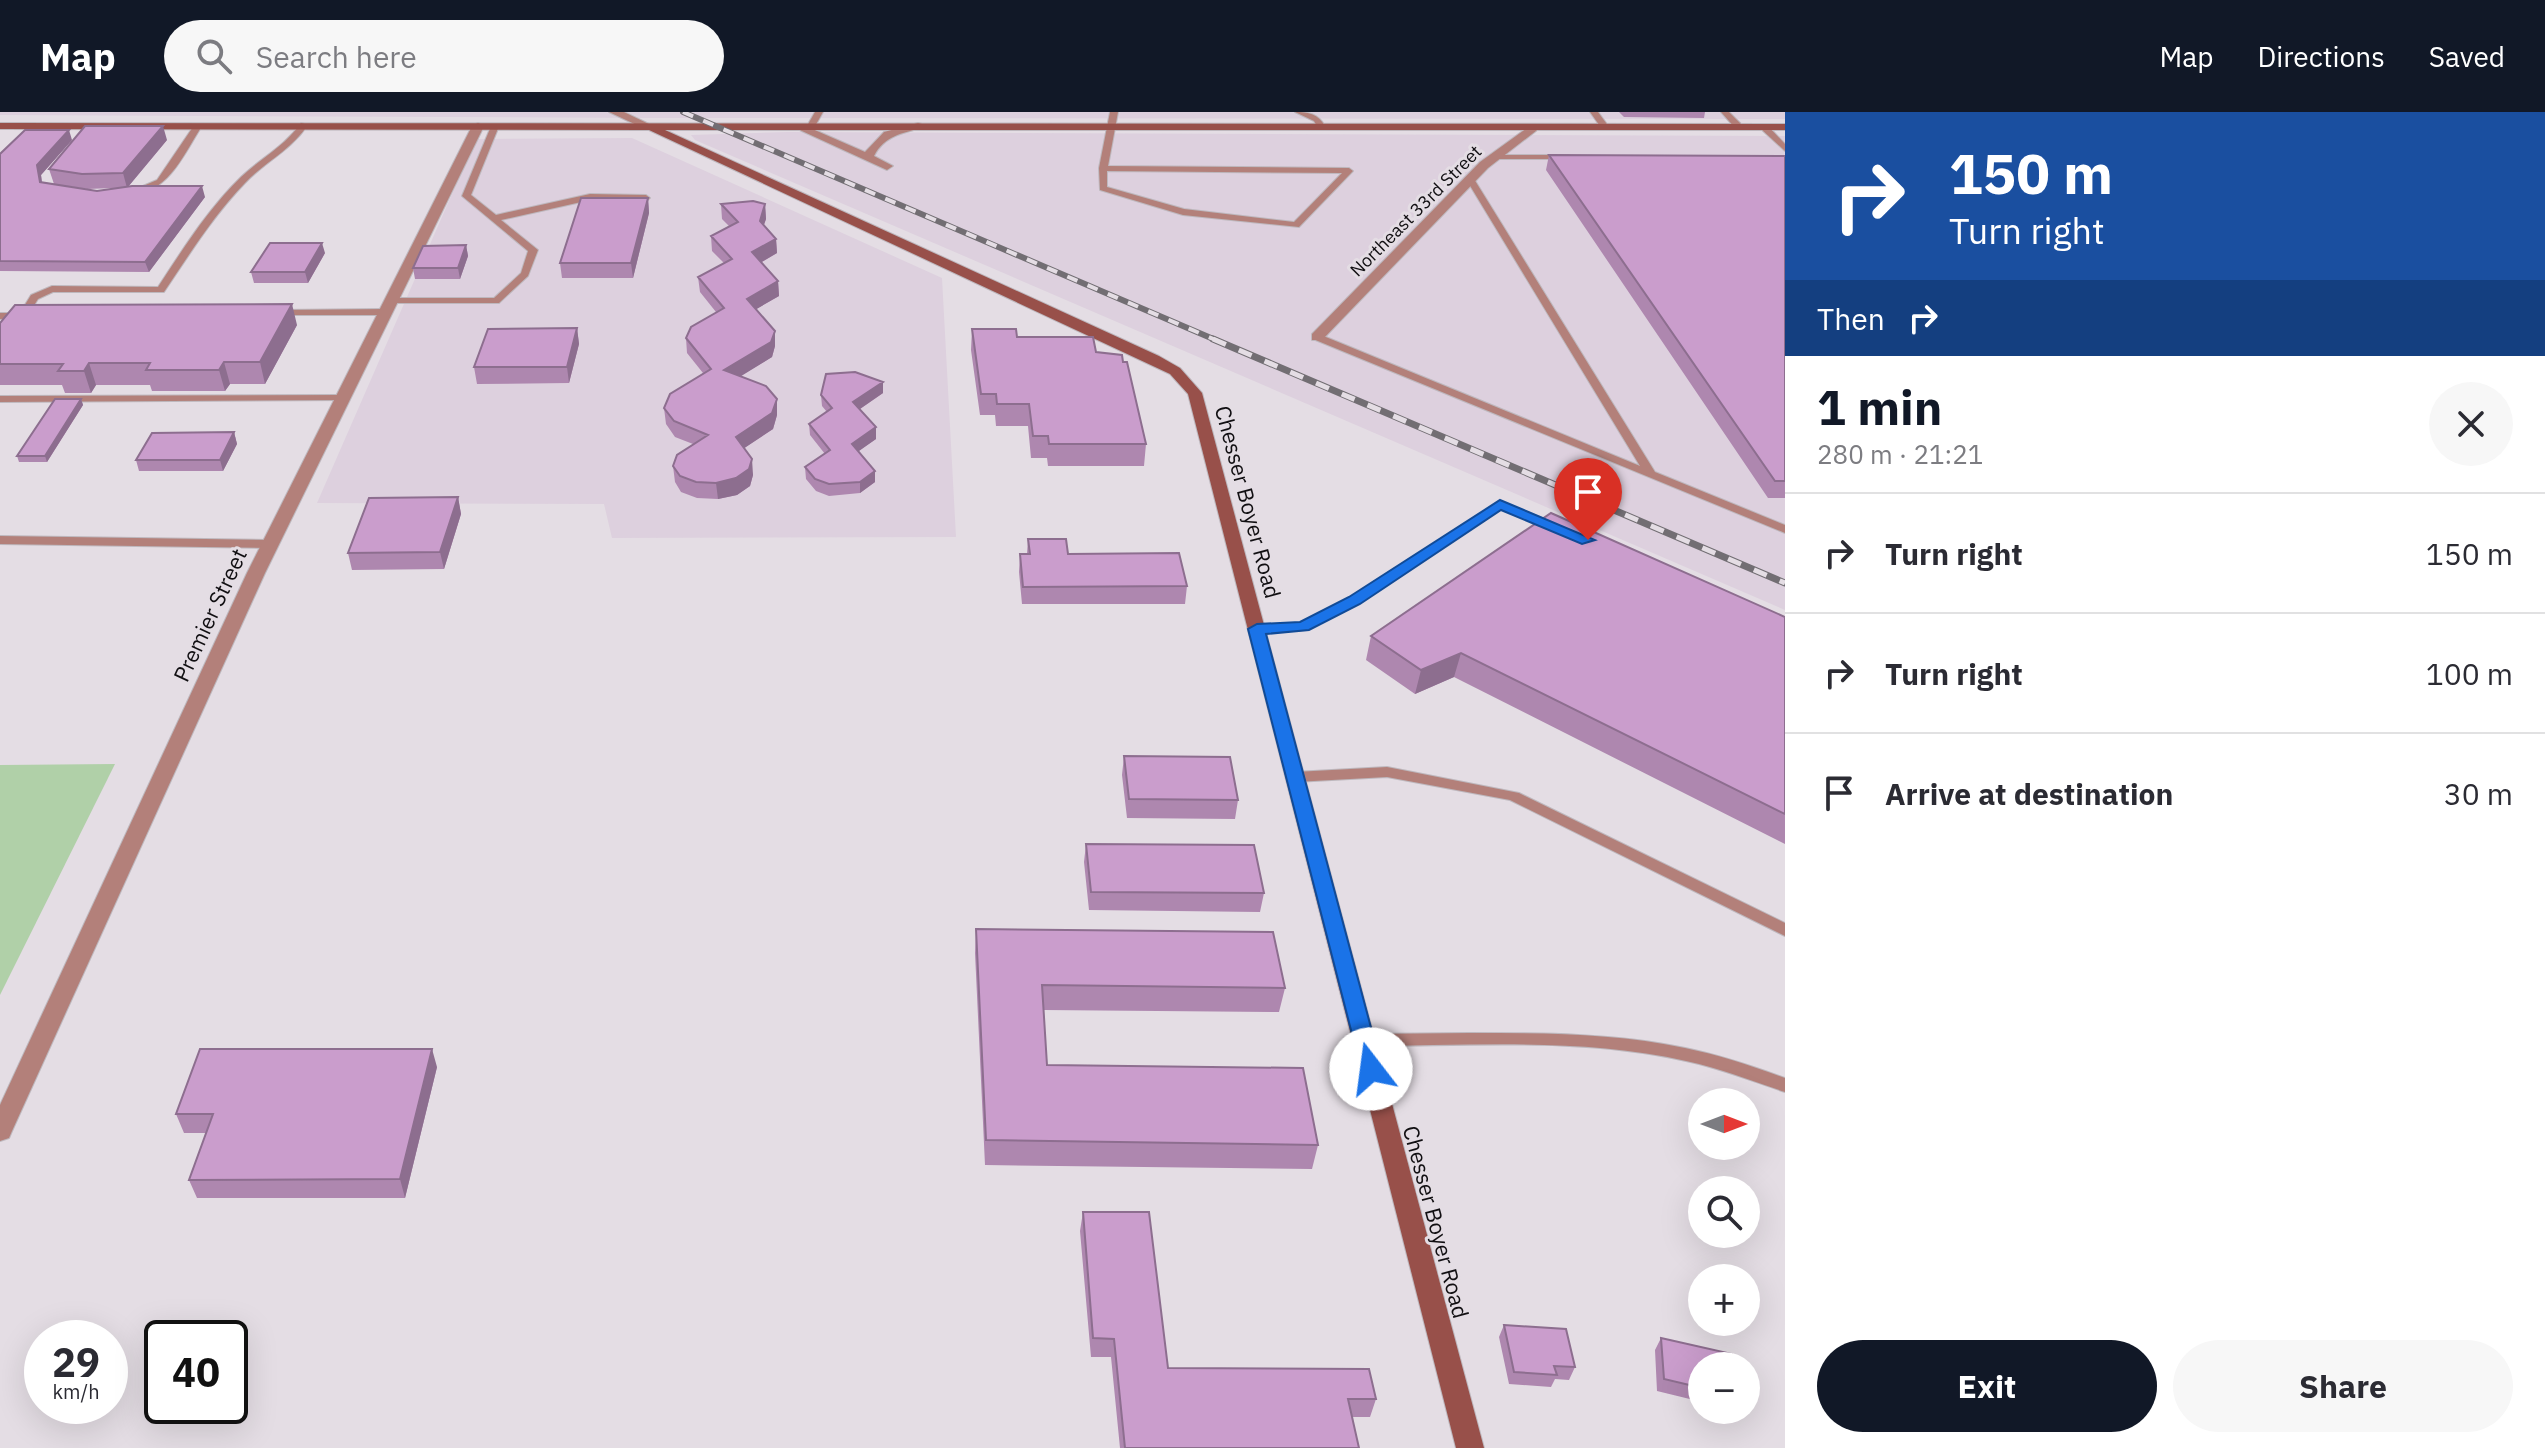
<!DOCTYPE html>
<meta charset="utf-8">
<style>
:root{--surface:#fff;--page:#f7f7f7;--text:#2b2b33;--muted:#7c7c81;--line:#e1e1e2;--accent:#111827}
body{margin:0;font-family:"IBM Plex Sans",sans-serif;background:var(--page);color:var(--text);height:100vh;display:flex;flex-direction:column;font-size:30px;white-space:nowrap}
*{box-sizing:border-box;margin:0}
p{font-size:26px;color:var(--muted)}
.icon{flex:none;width:44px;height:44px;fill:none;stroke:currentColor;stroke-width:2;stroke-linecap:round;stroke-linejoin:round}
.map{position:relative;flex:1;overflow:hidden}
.drawer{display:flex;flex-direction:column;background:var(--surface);width:760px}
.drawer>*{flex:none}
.hud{background:#1a4fa0;color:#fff;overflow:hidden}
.needle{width:52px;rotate:90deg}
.tools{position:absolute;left:1688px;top:976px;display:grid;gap:16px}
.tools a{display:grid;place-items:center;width:72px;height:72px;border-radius:50%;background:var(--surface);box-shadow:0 8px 32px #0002;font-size:40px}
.speed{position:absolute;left:24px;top:1208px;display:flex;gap:16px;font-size:40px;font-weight:700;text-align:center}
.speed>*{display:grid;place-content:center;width:104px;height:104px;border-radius:50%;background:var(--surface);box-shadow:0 8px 32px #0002;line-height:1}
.speed small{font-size:20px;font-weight:400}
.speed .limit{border:4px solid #111;border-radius:12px;background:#fff;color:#111}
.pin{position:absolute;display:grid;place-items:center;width:68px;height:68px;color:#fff;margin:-82px -34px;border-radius:50% 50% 50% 0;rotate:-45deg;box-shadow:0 0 8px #0007}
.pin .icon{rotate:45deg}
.me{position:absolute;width:88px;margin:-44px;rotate:345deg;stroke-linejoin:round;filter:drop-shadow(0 0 6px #0008)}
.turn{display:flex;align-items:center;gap:28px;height:168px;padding:0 32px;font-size:36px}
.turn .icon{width:104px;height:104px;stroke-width:2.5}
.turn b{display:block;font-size:56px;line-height:68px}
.then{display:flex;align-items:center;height:76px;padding:0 32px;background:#0003;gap:16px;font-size:30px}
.round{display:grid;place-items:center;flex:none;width:84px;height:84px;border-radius:42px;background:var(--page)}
.overview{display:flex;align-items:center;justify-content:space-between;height:136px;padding:0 32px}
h1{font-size:48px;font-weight:700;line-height:60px;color:var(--accent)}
.primary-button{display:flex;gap:16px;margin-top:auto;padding:16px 32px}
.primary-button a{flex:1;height:92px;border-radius:48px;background:var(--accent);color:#fff;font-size:32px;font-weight:700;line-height:92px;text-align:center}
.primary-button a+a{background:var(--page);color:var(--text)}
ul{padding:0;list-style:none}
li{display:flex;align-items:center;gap:24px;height:120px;padding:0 32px;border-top:2px solid var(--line)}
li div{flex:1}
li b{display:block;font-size:30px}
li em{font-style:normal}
header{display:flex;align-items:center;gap:48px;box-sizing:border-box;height:112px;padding:0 40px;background:var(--accent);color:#fff}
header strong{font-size:38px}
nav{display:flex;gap:44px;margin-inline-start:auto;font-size:28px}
.search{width:560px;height:72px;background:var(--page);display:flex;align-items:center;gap:20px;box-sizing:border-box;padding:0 28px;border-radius:44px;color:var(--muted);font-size:30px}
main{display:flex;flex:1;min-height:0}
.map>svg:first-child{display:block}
.built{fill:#ddd0de}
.green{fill:#b0d0a8}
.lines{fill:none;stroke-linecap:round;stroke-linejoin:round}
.lane-casing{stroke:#beb8be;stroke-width:2}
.street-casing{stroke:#beb8be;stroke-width:2}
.secondary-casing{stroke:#beb8be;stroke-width:2}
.lane{fill:#b3807a;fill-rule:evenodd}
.street{fill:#b3807a;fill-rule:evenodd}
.secondary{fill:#98504a;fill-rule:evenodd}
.rail-far1-casing{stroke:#726e73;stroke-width:6}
.rail-casing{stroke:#726e73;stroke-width:7}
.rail-far1{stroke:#e4dde4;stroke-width:4;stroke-dasharray:11;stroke-linecap:butt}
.rail{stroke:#e4dde4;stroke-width:5;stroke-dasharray:14;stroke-linecap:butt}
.wall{fill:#ae87af}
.shaded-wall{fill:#8d6e8f}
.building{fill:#ca9dcc;stroke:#8d6e8f;stroke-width:2}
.route{fill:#1a73e8;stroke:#114b97;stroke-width:2}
.labels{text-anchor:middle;stroke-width:6;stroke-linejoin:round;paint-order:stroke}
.far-street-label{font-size:18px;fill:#110f12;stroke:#e4dde4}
.street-label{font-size:22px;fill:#110f12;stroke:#e4dde4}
</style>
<header>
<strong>Map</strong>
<div class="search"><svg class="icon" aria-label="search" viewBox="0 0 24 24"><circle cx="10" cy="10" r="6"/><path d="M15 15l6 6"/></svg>Search here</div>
<nav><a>Map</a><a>Directions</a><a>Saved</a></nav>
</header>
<main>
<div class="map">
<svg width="1785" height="1336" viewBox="0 0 1785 1336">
<rect width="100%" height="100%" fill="#e4dde4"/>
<path class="built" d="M0 0H1785V7L651 6 0 3Z
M788 20 1785 24V498L695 28 691 23Z
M632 26 942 166 956 425 612 426 604 392 317 391 476 27Z"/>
<path class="green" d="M115 652 0 883V653Z"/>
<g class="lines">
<g class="lane-casing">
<path id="lane" d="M815 0H823L814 16H808L807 14Z
M1110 0H1118L1108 54 1349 56 1353 59 1299 115 1183 103 1100 78 1099 56ZM1107 59 1342 61 1294 110 1184 97 1107 75Z
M1295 0C1309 0 1318 2 1325 14L1318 16 1314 9Z
M1590 0H1598L1609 15 1608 17H1602Z
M1721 0H1729L1742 13V17H1736Z
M301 11 308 13C290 39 266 49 245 71 213 104 189 143 164 180H53L38 187 26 206 0 207V201H20L31 183 52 174 158 175C183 137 208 97 241 65 261 46 284 35 301 11Z
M195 12 202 14C186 38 169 80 136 81V77L157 68Z
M492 12 499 14 471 83 496 103 590 82 646 83 650 86 646 89 590 88 501 108 538 138 528 164 499 191H388L386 189 391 186H494L521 161 528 139 462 84Z
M1761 13H1767L1785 32V39L1761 17Z
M1493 43H1568L1572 45 1568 47H1493Z
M1470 64 1474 67 1655 360 1785 413V421L1313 227V223H1321L1640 354 1466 67Z
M278 198 385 197 390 200 385 203H275L273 201Z
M343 283 348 286 347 288 0 290V284Z
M1500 389 1562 414 1560 416H1552L1501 396 1358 492 1307 518 1257 521 1251 517 1257 513 1301 511 1350 486Z
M0 424 270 428 276 432 270 436 0 432Z
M1387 655 1519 681 1785 811V824L1510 688 1387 665 1295 670 1288 665 1295 660Z
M1470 921C1542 921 1615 921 1685 936 1719 943 1752 954 1785 966V980C1752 969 1720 956 1686 949 1582 925 1470 934 1364 934L1358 932 1356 928 1358 924 1364 922Z"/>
</g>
<g class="street-casing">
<path id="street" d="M609 0H624L653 14 643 16Z
M478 11 484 14 265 461 12 1019 9 1026 0 1029V993L247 461 472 14Z
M918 11 922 12V16C902 21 884 24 874 44L893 54 887 58 791 14 801 12 865 40 884 20Z
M1531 13 1541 15 1488 56 1322 228H1312V222L1480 50Z"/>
</g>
<g class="secondary-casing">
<path id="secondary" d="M0 11 1785 12V18H665L1159 244 1180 256 1202 281 1484 1336H1456L1188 282 1170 262 649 18 0 17Z"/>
</g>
<use href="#lane" class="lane"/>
<use href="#street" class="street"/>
<use href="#secondary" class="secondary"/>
<g class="rail-far1-casing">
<path id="rail-far1" d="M683 0 1218 229"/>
</g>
<g class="rail-casing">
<path id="rail" d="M1213 227 1785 471"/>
</g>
<use href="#rail-far1" class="rail-far1"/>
<use href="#rail" class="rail"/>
</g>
<path class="wall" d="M1619 0H1705L1704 6 1624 5Z
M72 28 41 63 42 70 97 79 115 76 87 77 54 72 49 57 167 28 128 75 205 85 149 160 0 159V42Z
M1549 43 1785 44V386H1768L1546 58Z
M648 86 649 101 633 166H562L560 151Z
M721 92H765L766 107 764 113 776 127 777 141 762 150 778 169 779 184 756 197 775 219V234L772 245 740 264 777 287V303L773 317 744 336 753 363 750 374 737 383 718 387 697 386 681 380 675 370 673 354 693 332 675 325 666 312 664 296 703 261 687 241 686 226 716 200 700 180 698 165 724 151 712 139 711 124 729 114 722 107Z
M466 133 468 144 460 167H415L413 156Z
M325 141 308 171H254L251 160Z
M0 211 297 213 265 272H230L225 279H152L150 273H96L91 281H65L62 273H0Z
M577 216 579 232 569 271 477 272 474 255Z
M972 217 1017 225 1146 332 1144 354H1048L1047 346H1031L1028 314H996L995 303H980L971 238Z
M883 270V281L860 297 876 327 858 339 875 359V370L860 381 829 384 816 379 806 367 805 355 825 342 810 323 809 312 827 300 822 294 821 283Z
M81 287 83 293 47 350H19L17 344Z
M234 320 237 332 223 359H139L136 348Z
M458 385 461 402 444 457 352 458 348 441Z
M1028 427 1068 442 1187 474 1185 492H1022L1019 460 1020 442H1027Z
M1785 505V732L1454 565 1415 582 1366 548 1371 524Z
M1124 644 1238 688 1235 707 1127 706 1122 663Z
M1086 732 1264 781 1260 800 1089 798 1084 750Z
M976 817 1285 876 1279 900 1043 898 1047 953 1318 1033 1312 1057 985 1053 975 841Z
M437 955 405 1086H197L189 1068 206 1021H184L176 1002Z
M1083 1100 1168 1256 1376 1287 1370 1305H1352L1359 1336H1120L1111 1245H1091L1080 1119Z
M1504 1213 1575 1255 1569 1268 1555 1267 1551 1275 1509 1272 1499 1225Z
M1661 1226 1702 1254V1290L1657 1279 1655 1238Z"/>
<path class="shaded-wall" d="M163 14 167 28 127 76 123 61Z
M69 18 72 28 41 63 43 80 40 70 37 53Z
M202 74 205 85 149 160 145 150Z
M648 86 649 101 633 166 631 151Z
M765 92 766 107 760 123V109Z
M776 127 777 141 753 155 752 140Z
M322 131 325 141 308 171 305 160Z
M466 133 468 144 460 167 458 156Z
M778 169 779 184 748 202 747 187Z
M292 192 297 213 265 272 260 250Z
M577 216 579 232 569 271 567 255Z
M775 219V234L772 245 725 274 724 258Z
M224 250 230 272 225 279 219 258Z
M89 251 96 273 91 281 84 259Z
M883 270V281L854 301 853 290Z
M81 287 83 293 47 350 45 344Z
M777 287V303L773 317 737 341 736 325Z
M876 315V327L852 344V332Z
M234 320 237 332 223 359 220 348Z
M752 347 753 363 750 374 737 383 718 387 716 371Z
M875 359V370L860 381V370Z
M458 385 461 402 444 457 440 440Z
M1461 541 1454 565 1415 582 1421 558Z
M432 937 437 955 405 1086 400 1067Z"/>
<path class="building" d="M85 14H163L123 61 82 62 49 57Z
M25 18H69L37 53 40 70 97 79 132 74H202L145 150 0 149V42Z
M1549 43 1785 44V369H1775Z
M581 86H648L631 151H560Z
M753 89 765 92 760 109 776 127 752 140 778 169 747 187 775 219 771 230 724 258 766 274 777 287 772 301 736 325 752 347 749 357 736 366 716 371 696 370 680 364 673 354 677 343 708 323 674 309 664 296 670 282 711 257 686 226 691 215 724 196 698 165 732 147 711 124 738 110 721 92Z
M270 131H322L305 160H251Z
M466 133 458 156H413L423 134Z
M292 192 260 250H224L219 258H146L150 251H89L84 259H58L63 252H0V211L15 193Z
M577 216 567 255H474L488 217Z
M972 217H1016L1017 225H1093L1096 240 1122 243 1123 250H1127L1146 332H1049L1048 324H1033L1029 292H997L996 282H981Z
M855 260 883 270 853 290 876 315 852 332 875 359 860 370 829 372 815 367 805 355 830 338 809 312 832 296 821 283 826 262Z
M55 287H81L45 344H17Z
M234 320 220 348H136L152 321Z
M458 385 440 440 348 441 369 386Z
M1551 401 1785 505V702L1461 541 1421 558 1371 524Z
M1028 427H1066L1068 442 1179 441 1187 474 1023 475 1020 442H1030Z
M1124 644 1230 645 1238 688 1129 687Z
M1086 732 1254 733 1264 781 1091 780Z
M976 817 1273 820 1285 876 1042 873 1047 953 1303 956 1318 1033 986 1028Z
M200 937H432L400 1067 189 1068 213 1002H176Z
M1083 1100H1149L1168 1256 1369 1257 1376 1287H1348L1359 1336H1125L1114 1227 1093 1226Z
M1504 1213 1566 1217 1575 1255 1554 1254 1557 1263 1514 1260Z
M1661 1226 1732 1242 1734 1254H1702V1276L1664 1267Z"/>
<path class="route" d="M1500 388 1595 428 1582 432 1501 398 1360 492 1309 518 1266 522 1382 957 1371 966 1361 957 1248 517 1257 512 1300 510 1349 485Z"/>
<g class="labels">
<g class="far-street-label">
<text transform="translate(1416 99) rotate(-45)" y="6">Northeast 33rd Street</text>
</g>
<g class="street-label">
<text transform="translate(1248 390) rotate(75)" y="8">Chesser Boyer Road</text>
<text transform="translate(210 503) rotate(-65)" y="8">Premier Street</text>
<text transform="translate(1436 1110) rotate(75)" y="8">Chesser Boyer Road</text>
</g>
</g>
</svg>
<div class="tools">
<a><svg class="needle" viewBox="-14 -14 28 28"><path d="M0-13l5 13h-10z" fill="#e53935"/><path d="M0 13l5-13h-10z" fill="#7c7c81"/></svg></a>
<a><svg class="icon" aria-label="search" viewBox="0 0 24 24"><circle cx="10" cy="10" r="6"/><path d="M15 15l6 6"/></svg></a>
<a>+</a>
<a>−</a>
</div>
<div class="speed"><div>29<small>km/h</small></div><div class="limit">40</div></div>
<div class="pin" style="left:1588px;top:428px;background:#d93025"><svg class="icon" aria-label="arrive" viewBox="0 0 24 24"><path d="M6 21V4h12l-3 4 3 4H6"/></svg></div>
<svg class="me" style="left:1371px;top:957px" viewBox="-20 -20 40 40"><circle r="19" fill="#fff"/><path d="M0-13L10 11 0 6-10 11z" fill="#1a73e8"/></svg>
</div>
<section class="drawer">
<div class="hud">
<div class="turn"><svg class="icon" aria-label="right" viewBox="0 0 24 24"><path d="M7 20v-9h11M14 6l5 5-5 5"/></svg><div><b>150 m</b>Turn right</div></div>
<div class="then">Then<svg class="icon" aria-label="right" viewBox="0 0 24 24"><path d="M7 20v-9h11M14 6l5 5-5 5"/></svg></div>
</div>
<div class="overview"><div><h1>1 min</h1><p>280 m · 21:21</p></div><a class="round"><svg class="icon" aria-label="close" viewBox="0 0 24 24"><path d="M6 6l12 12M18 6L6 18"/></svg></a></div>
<ul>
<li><svg class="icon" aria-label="right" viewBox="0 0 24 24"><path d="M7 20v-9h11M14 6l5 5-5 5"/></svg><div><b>Turn right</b></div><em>150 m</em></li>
<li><svg class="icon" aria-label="right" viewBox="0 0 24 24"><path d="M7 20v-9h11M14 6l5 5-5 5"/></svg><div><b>Turn right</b></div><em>100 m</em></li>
<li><svg class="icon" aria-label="arrive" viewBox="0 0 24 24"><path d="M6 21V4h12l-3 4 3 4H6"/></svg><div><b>Arrive at destination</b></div><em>30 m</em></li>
</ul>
<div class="primary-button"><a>Exit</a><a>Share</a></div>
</section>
</main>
